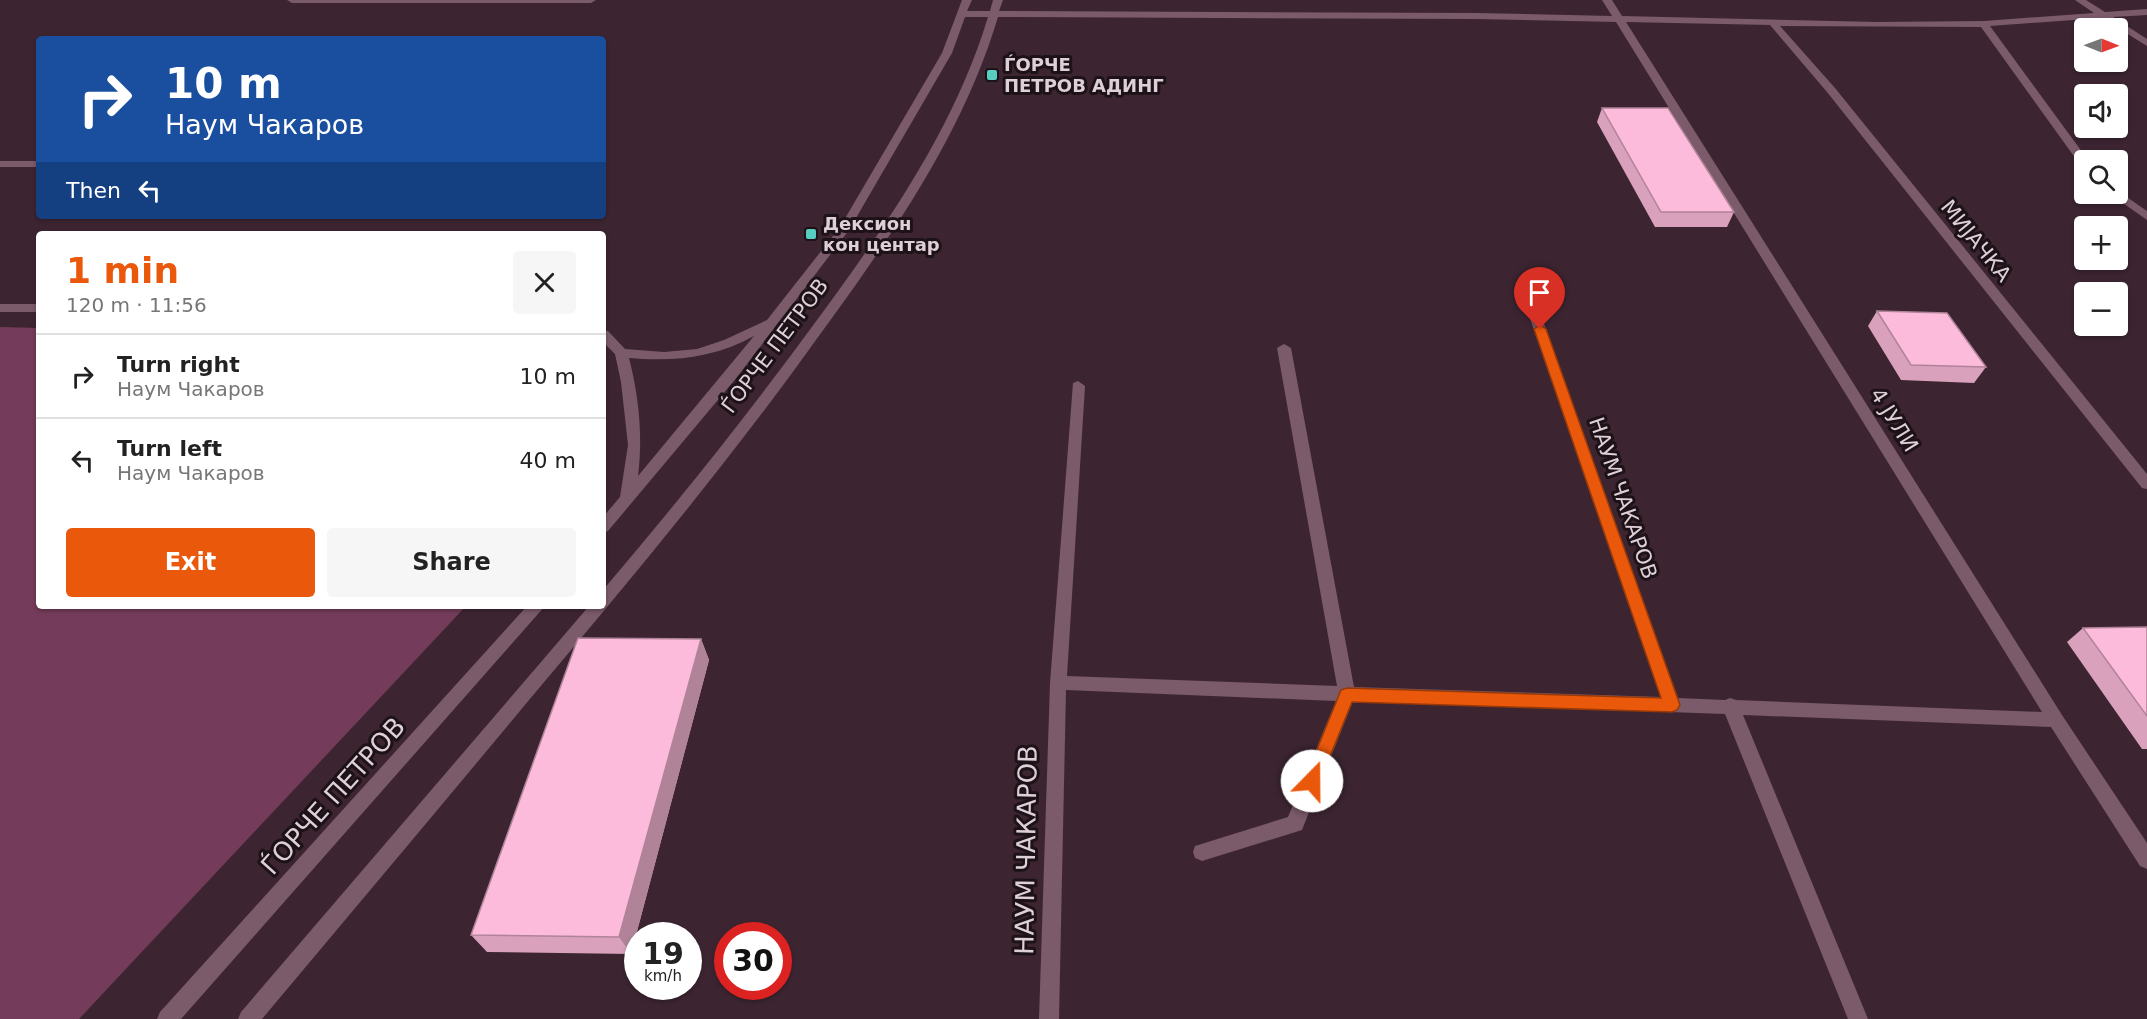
<!DOCTYPE html>
<meta charset="utf-8">
<style>
:root{--surface:#fff;--page:#f6f6f6;--text:#222;--muted:#767676;--line:#e0e0e0;--accent:#ea580c}
body{margin:0;font-family:"DejaVu Sans",sans-serif;background:var(--page);color:var(--text);height:100vh;display:flex;flex-direction:column;font-size:22px;white-space:nowrap}
*{box-sizing:border-box;margin:0}
p{font-size:20px;color:var(--muted)}
.icon{flex:none;width:33px;height:33px;fill:none;stroke:currentColor;stroke-width:2;stroke-linecap:round;stroke-linejoin:round}
.map{position:relative;flex:1;overflow:hidden}
.drawer{position:absolute;left:36px;top:231px;width:570px;height:378px;display:flex;flex-direction:column;background:var(--surface);border-radius:6px;box-shadow:0 2px 4px #0004}
.drawer>*{flex:none}
.banner{position:absolute;left:36px;top:36px;width:570px;height:183px;border-radius:6px;box-shadow:0 2px 4px #0004;background:#1a4fa0;color:#fff;overflow:hidden}
.needle{width:39px;rotate:91deg}
.fabs{position:absolute;left:2074px;top:18px;display:grid;gap:12px}
.fabs a{display:grid;place-items:center;width:54px;height:54px;border-radius:6px;background:var(--surface);box-shadow:0 2px 4px #0004;font-size:30px}
.speed{position:absolute;left:624px;top:922px;display:flex;gap:12px;font-size:30px;font-weight:700;text-align:center}
.speed>*{display:grid;place-content:center;width:78px;height:78px;border-radius:50%;background:var(--surface);box-shadow:0 2px 4px #0004;line-height:1}
.speed small{font-size:15px;font-weight:400}
.speed .limit{border:9px solid #d22;background:#fff;color:#111}
.pin{position:absolute;display:grid;place-items:center;width:51px;height:51px;color:#fff;margin:-62px -26px;border-radius:50% 50% 50% 0;rotate:-45deg;box-shadow:0 0 6px #0007}
.pin .icon{rotate:45deg}
.me{position:absolute;width:66px;margin:-33px;rotate:22deg;stroke-linejoin:round;filter:drop-shadow(0 0 4px #0008)}
.turn{display:flex;align-items:center;gap:21px;height:126px;padding:0 30px;font-size:27px}
.turn .icon{width:78px;height:78px;stroke-width:2.5}
.turn b{display:block;font-size:42px;line-height:51px}
.then{display:flex;align-items:center;height:57px;padding:0 30px;background:#0003;gap:12px;font-size:22px}
.round{display:grid;place-items:center;flex:none;width:63px;height:63px;border-radius:6px;background:var(--page)}
.headline{display:flex;align-items:center;justify-content:space-between;height:102px;padding:0 30px}
h1{font-size:36px;font-weight:700;line-height:45px;color:var(--accent)}
.primary-button{display:flex;gap:12px;margin-top:auto;padding:12px 30px}
.primary-button a{flex:1;height:69px;border-radius:6px;background:var(--accent);color:#fff;font-size:24px;font-weight:700;line-height:69px;text-align:center}
.primary-button a+a{background:var(--page);color:var(--text)}
ul{padding:0;list-style:none}
li{display:flex;align-items:center;gap:18px;height:84px;padding:0 30px;border-top:2px solid var(--line)}
li div{flex:1}
li b{display:block;font-size:22px}
li em{font-style:normal}
.map>svg:first-child{display:block}
.green{fill:#743c5a}
.lines{fill:none;stroke-linecap:round;stroke-linejoin:round}
.minor{fill:#7b5a6a;fill-rule:evenodd}
.wall{fill:#d9a1bc}
.shaded-wall{fill:#b08399}
.building{fill:#fcbbdb;stroke:#b08399;stroke-width:1.5}
.route{fill:#ea580c;stroke:#983908;stroke-width:1.5}
.poi-dot{fill:#58cec0;stroke:#1c1217;stroke-width:2}
.labels{text-anchor:middle;stroke-width:6;stroke-linejoin:round;paint-order:stroke}
.far-poi-label{font-size:18px;font-weight:bold;fill:#dfcfd6;stroke:#1c1217;text-anchor:start}
.street-label{font-size:21px;fill:#dfcfd6;stroke:#1c1217}
.near-street-label{font-size:26px;fill:#dfcfd6;stroke:#1c1217}
</style>
<div class="map">
<svg width="2147" height="1019" viewBox="0 0 2147 1019">
<rect width="100%" height="100%" fill="#3c2531"/>
<path class="green" d="M0 327 39 328V606H466L79 1019H0Z"/>
<g class="lines">
<path class="minor" d="M287 0H596L591 3H292Z
M962 0H972L967 11H990L993 0H1003L999 11 1476 13 1612 16 1602 0H1612L1622 16 1877 22 1984 21 2094 13 2075 0H2086L2105 12 2147 9V15L2113 17 2147 39V46L2102 18 1990 26 2088 160H2085V167L2081 166 1981 27 1780 26 1835 88 2147 474V489L2142 488 1827 92 1770 25 1626 22 2062 715 2147 843V869L2140 866 2051 727 1743 715 1868 1019H1848L1725 714 1353 701 1302 830 1202 861 1195 858 1193 852 1195 846 1288 817 1336 701 1066 690 1059 1019H1039L1050 683 1073 383 1078 381 1085 386 1067 676 1337 686 1277 348 1284 344 1291 348 1354 687 1661 697 1526 307 1532 303 1538 307 1678 698 1725 700 1730 698 1736 700 2042 712 1616 22 1476 19 998 17C959 148 874 260 795 369 709 486 617 596 524 706 437 811 349 915 262 1019H238L241 1012 589 606H603V590C678 502 749 413 817 320 886 226 954 129 988 17H965L952 53 849 230 738 376 608 531 603 533V517L620 497 628 445 621 382 615 354 603 342V330L608 331 625 349 664 352 697 349 724 340 767 320 840 227 942 53ZM754 336 638 476C643 436 639 397 629 358 674 362 714 358 754 336Z
M0 161H39V167H0Z
M2118 191 2147 211V220L2113 196 2112 194H2118Z
M0 304H39V312H0Z
M527 606H545L181 1019H157L160 1012Z"/>
</g>
<path class="wall" d="M1602 108 1734 212 1727 227H1655L1597 122Z
M1877 311 1986 367 1974 383 1901 380 1868 326Z
M2147 627V749H2142L2067 642 2083 628Z
M701 639 709 660 631 954 487 952 471 935Z"/>
<path class="shaded-wall" d="M701 639 709 660 631 954 619 937Z"/>
<path class="building" d="M1602 108H1668L1734 212H1661Z
M1877 311 1947 313 1986 367 1911 365Z
M2147 627V716L2083 628Z
M578 638 701 639 619 937 471 935Z"/>
<path class="route" d="M1540 325 1546 329 1680 705 1677 710 1672 712 1352 702 1318 786 1312 788 1307 786 1304 781 1339 695 1341 690 1347 688 1661 698 1534 329Z"/>
<g class="poi-dot">
<rect x="986" y="69" width="12" height="12" rx="3"/>
<rect x="805" y="228" width="12" height="12" rx="3"/>
</g>
<g class="labels">
<g class="far-poi-label">
<text x="1004" y="71">ЃОРЧЕ<tspan x="1004" dy="21">ПЕТРОВ АДИНГ</tspan></text>
<text x="823" y="230">Дексион<tspan x="823" dy="21">кон центар</tspan></text>
</g>
<g class="street-label">
<text transform="translate(1976 241) rotate(51)" y="7">МИЈАЧКА</text>
<text transform="translate(775 346) rotate(-53)" y="7">ЃОРЧЕ ПЕТРОВ</text>
<text transform="translate(1894 420) rotate(58)" y="7">4 ЈУЛИ</text>
<text transform="translate(1623 498) rotate(71)" y="7">НАУМ ЧАКАРОВ</text>
</g>
<g class="near-street-label">
<text transform="translate(333 796) rotate(-48)" y="9">ЃОРЧЕ ПЕТРОВ</text>
<text transform="translate(1026 850) rotate(-89)" y="9">НАУМ ЧАКАРОВ</text>
</g>
</g>
</svg>
<div class="fabs">
<a><svg class="needle" viewBox="-14 -14 28 28"><path d="M0-13l5 13h-10z" fill="#e53935"/><path d="M0 13l5-13h-10z" fill="#767676"/></svg></a>
<a><svg class="icon" aria-label="sound" viewBox="0 0 24 24"><path d="M4 9h4l5-4v14l-5-4H4zM17 9q2 3 0 6"/></svg></a>
<a><svg class="icon" aria-label="search" viewBox="0 0 24 24"><circle cx="10" cy="10" r="6"/><path d="M15 15l6 6"/></svg></a>
<a>+</a>
<a>−</a>
</div>
<div class="speed"><div>19<small>km/h</small></div><div class="limit">30</div></div>
<div class="pin" style="left:1540px;top:329px;background:#d93025"><svg class="icon" aria-label="arrive" viewBox="0 0 24 24"><path d="M6 21V4h12l-3 4 3 4H6"/></svg></div>
<svg class="me" style="left:1312px;top:781px" viewBox="-20 -20 40 40"><circle r="19" fill="#fff"/><path d="M0-13L10 11 0 6-10 11z" fill="#ea580c"/></svg>
<div class="banner">
<div class="turn"><svg class="icon" aria-label="right" viewBox="0 0 24 24"><path d="M7 20v-9h11M14 6l5 5-5 5"/></svg><div><b>10 m</b>Наум Чакаров</div></div>
<div class="then">Then<svg class="icon" aria-label="left" viewBox="0 0 24 24"><path d="M17 20v-9H6M10 6l-5 5 5 5"/></svg></div>
</div>
<section class="drawer">
<div class="headline"><div><h1>1 min</h1><p>120 m · 11:56</p></div><a class="round"><svg class="icon" aria-label="close" viewBox="0 0 24 24"><path d="M6 6l12 12M18 6L6 18"/></svg></a></div>
<ul>
<li><svg class="icon" aria-label="right" viewBox="0 0 24 24"><path d="M7 20v-9h11M14 6l5 5-5 5"/></svg><div><b>Turn right</b><p>Наум Чакаров</p></div><em>10 m</em></li>
<li><svg class="icon" aria-label="left" viewBox="0 0 24 24"><path d="M17 20v-9H6M10 6l-5 5 5 5"/></svg><div><b>Turn left</b><p>Наум Чакаров</p></div><em>40 m</em></li>
</ul>
<div class="primary-button"><a>Exit</a><a>Share</a></div>
</section>
</div>
